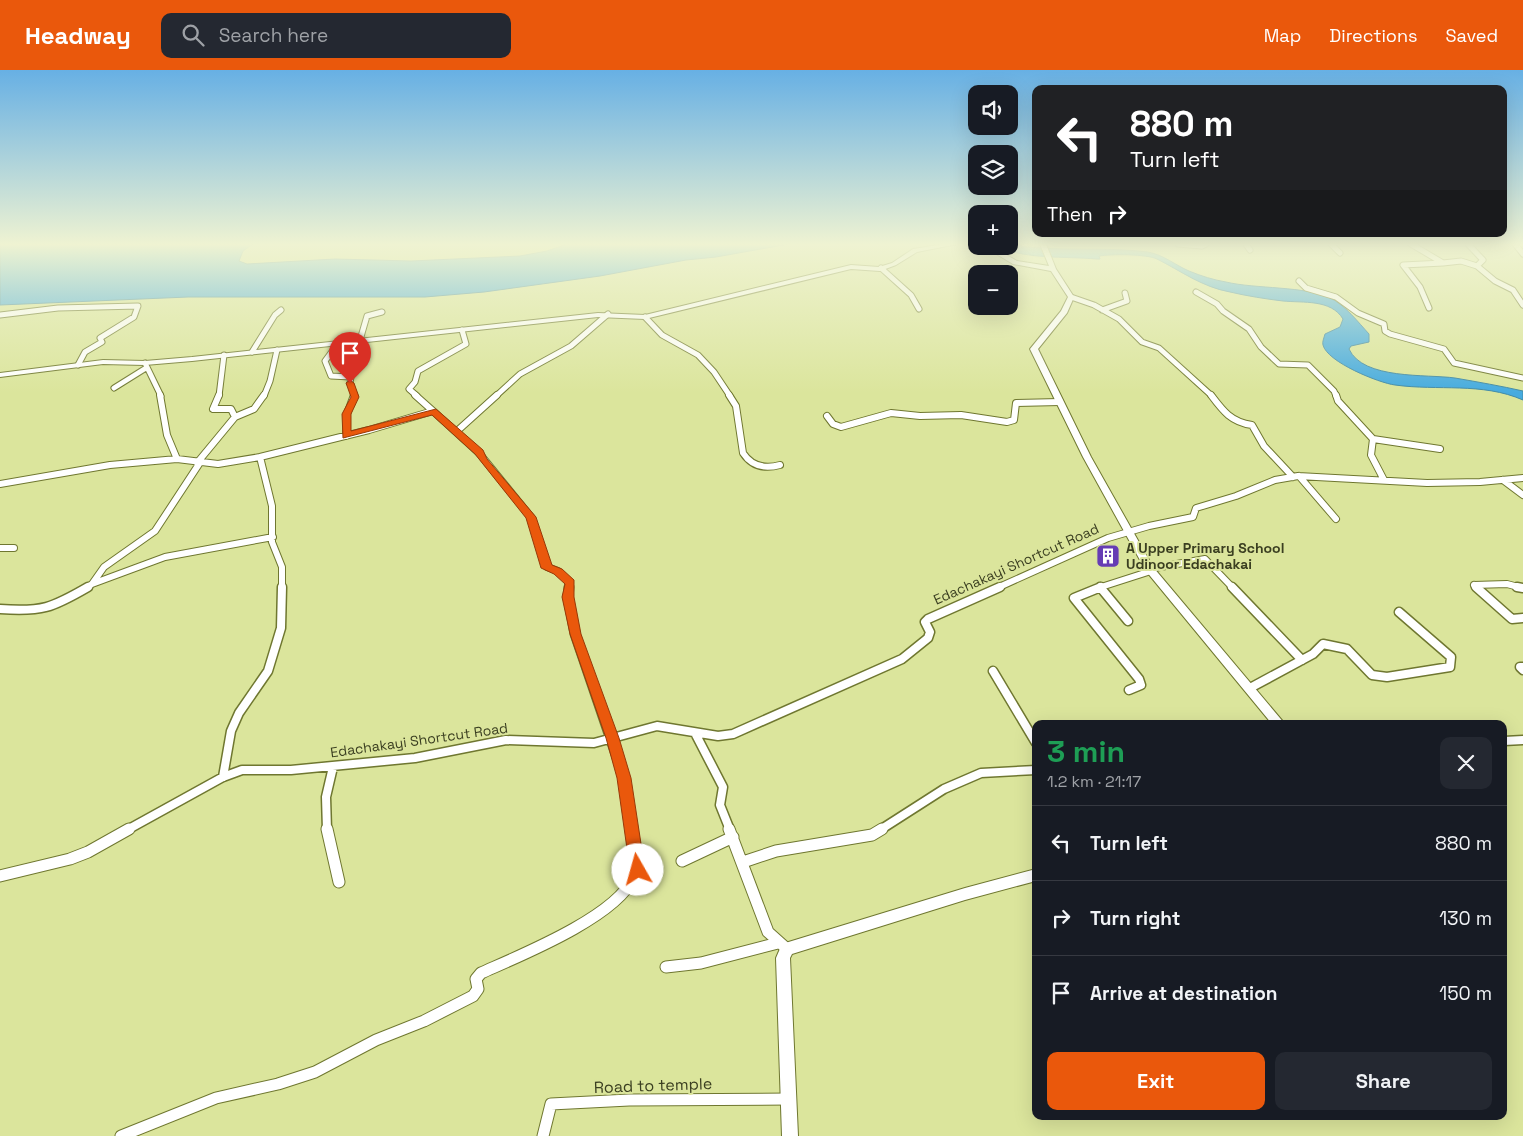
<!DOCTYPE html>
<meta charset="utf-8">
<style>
:root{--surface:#171b24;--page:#242831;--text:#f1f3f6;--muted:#9ea1a6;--line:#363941;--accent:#ea580c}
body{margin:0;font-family:"Space Grotesk",sans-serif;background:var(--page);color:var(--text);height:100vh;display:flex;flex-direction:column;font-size:19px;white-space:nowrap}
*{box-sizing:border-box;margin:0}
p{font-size:16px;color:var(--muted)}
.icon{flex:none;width:28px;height:28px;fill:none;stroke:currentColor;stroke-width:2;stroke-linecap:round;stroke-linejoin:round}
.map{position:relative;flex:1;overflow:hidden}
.side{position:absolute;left:1032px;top:650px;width:475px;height:400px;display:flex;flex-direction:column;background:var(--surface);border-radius:10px;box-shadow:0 5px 20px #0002}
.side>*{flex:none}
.hud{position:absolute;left:1032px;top:15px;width:475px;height:152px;border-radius:10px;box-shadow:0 5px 20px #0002;background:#202124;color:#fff;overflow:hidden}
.buttons{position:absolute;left:968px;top:15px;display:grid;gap:10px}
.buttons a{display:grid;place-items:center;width:50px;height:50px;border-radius:10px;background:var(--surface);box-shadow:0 5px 20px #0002;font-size:25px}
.pin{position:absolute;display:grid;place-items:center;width:42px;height:42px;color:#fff;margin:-51px -21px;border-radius:50% 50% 50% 0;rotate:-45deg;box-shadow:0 0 5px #0007}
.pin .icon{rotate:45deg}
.me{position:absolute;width:55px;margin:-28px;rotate:353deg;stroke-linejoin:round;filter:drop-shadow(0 0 4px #0008)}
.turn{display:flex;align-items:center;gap:18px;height:105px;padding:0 15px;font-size:22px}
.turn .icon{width:65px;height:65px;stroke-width:2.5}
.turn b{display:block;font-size:35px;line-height:42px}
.then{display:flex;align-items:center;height:48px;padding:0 15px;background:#0003;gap:10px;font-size:19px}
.round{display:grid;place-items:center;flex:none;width:52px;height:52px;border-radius:10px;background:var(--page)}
.overview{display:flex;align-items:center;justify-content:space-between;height:85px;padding:0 15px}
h1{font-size:30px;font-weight:600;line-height:38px;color:#1e9e55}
.primary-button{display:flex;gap:10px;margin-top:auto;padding:10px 15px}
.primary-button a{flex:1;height:58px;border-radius:10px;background:var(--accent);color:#fff;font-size:20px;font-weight:600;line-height:58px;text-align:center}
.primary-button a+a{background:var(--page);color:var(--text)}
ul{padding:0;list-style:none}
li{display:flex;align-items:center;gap:15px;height:75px;padding:0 15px;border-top:1px solid var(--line)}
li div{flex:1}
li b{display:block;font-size:19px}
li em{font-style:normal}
header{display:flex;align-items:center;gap:30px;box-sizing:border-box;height:70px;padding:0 25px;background:var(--accent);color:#fff}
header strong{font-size:24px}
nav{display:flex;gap:28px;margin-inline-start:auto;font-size:18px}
.search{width:350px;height:45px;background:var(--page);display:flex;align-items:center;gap:12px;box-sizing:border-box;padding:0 18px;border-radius:10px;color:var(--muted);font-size:19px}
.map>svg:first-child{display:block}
.water{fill:#46abdf;stroke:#438ba6}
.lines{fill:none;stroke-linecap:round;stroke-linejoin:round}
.minor-far3-casing{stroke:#6f7730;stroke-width:7}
.minor-far2-casing{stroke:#6f7730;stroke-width:8}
.minor-far1-casing{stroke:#6f7730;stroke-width:11}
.minor-casing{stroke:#6f7730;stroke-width:13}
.major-casing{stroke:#6f7730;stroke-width:2}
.minor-far3{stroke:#fff;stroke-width:5}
.minor-far2{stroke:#fff;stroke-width:6}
.minor-far1{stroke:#fff;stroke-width:8}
.minor{stroke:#fff;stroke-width:11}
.major{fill:#fff;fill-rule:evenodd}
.route{fill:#ea580c;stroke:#983908}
.labels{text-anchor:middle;stroke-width:4;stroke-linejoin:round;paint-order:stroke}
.poi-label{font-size:14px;font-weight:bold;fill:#3b3f21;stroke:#dbe59c;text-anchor:start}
.street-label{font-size:14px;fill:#3b3f21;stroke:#dbe59c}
.near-street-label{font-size:16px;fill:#3b3f21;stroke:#dbe59c}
</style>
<header>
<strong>Headway</strong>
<div class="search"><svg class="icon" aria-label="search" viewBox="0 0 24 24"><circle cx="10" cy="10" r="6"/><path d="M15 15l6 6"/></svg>Search here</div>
<nav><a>Map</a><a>Directions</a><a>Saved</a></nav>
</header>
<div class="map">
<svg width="1523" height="1066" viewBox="0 0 1523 1066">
<rect width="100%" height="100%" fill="#dbe59c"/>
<path class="water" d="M0 174H253L243 181 239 191 247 194 335 189 411 191 520 186 547 181 567 174H789L716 187 686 190 600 206 484 222 425 227H188L0 235Z
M1009 174C1055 183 1101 176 1148 182 1164 185 1175 195 1189 201 1201 206 1214 210 1226 212 1255 219 1306 216 1330 228 1345 235 1358 252 1369 264V272L1351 276 1349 279C1363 310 1427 304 1455 308 1478 312 1501 316 1523 321V330C1482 312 1438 321 1395 315 1379 313 1327 292 1323 275 1322 272 1324 268 1325 264L1340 257 1343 249C1331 229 1303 233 1283 231 1266 229 1247 226 1230 222 1202 217 1181 201 1157 189 1147 184 1111 184 1099 186L1100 189H1097C1063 186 1028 190 996 176H1009Z"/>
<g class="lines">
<g class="minor-far3-casing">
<path id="minor-far3" d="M1178 174 1202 176 1206 174
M1246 174 1250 180
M1331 174 1340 183
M1411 174 1443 193 1461 191 1477 196 1495 211 1513 220 1523 235
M1468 174 1483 190 1477 196
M1515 174 1523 184
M881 198 911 225 919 239
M1299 211 1306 218 1336 227 1358 243 1384 254 1385 261 1390 264 1444 279 1454 293 1523 308
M1196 222 1217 234 1223 241 1249 259 1261 277 1279 294 1308 295 1334 321 1336 326
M1071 227 1094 235 1119 249 1142 272 1159 278 1212 326
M1429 238 1420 217 1403 195 1443 193
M1102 240 1127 231 1125 223
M0 245 58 238 138 236 134 247 100 268 102 272 85 282 78 295
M645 247 662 265 698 285 714 302 730 326
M360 270 367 246 382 242
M339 272 325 291 331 306 351 307 350 313 355 326
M252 282 275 245 281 240
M145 293 161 326
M114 318 146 298
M219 326 224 285
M264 326 270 311 277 280
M417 326 409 319 415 312 418 301 466 274 462 260
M496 326 520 304 571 276 608 244"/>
</g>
<g class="minor-far2-casing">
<path id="minor-far2" d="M160 325 167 365 177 389 218 394 260 387 272 436V472L282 497V518
M219 325 213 339H231L235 347 254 339 264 325
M415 325 433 341
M729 325 736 336 743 383C752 397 765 399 780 395
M1211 325C1223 341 1231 352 1252 355L1264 376 1293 407
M1336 325 1338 331 1373 369
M827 346 833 354 841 357 891 343 920 346 961 345 1007 352 1014 350 1016 333 1060 332
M456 362 479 383 531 447 547 497 558 501 570 513 569 518
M346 366 347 344 354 325
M260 387 369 360 433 341 456 362 497 325
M197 393 235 347
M1299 406 1336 449
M1384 410 1371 385 1373 369 1440 379
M1503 410 1523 425
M0 414 110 395 177 389
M0 478H14
M1149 499 1205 489 1233 518
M92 514 165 487 273 467
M1474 515 1477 518
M1474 515 1507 514 1522 518
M86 518 92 514 104 497 155 461 199 394
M997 518 1108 468 1149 456 1193 447 1196 438 1236 426 1275 410 1298 406 1427 413 1480 412 1523 408
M1098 518 1151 501"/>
</g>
<g class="minor-far1-casing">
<path id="minor-far1" d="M569 517 568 527 575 564 624 708 632 760
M1100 517 1128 551
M1101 517 1074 528 1139 609 1141 615 1129 620
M1232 517 1302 590
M1476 517 1512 549 1523 548
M1517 517 1523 518
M0 539C42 542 52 538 88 517
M1523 597H1520L1523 600
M993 601 1036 673
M1250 618 1313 584 1323 574 1347 579 1372 605 1387 607 1450 597 1451 587 1399 542
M695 663 723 717 720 735 730 760
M1504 671 1523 670
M223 707 231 661 239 643 268 601 281 558 282 517
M127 760 223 707 242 700H291L415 688 506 670 594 673 657 656 718 666 733 664 902 589 928 568 930 562 925 552 928 549 1000 517
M327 760 326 727 333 697
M880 760 944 719 981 703 1036 700"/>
</g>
<g class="minor-casing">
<path id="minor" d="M327 759 339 812
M729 759 768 862 787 879
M682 791 733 767
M743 792 776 781 872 765 882 759
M0 806 70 789 88 782 129 759
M666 897 701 893 778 873
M121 1066 216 1028 278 1014 315 1002 376 970 424 951 473 926 478 919 476 909 481 903C519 886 616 847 633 808 640 792 634 775 632 759
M543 1066 551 1034 629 1030 790 1029"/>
</g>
<g class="major-casing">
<path id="major" d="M944 174H957L917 182 896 195 880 201 851 199 645 249 598 247 192 291 145 295 103 294 0 307V303L103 290 145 291 192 287 598 243 645 245 851 195 879 197 892 193 913 179Z
M1040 174H1046L1056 199 1074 227 1067 243 1038 279 1091 387 1153 497 1285 654H1272L1146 501 1083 387 1030 279 1061 241 1068 227 1051 201 1013 194 983 176H991L1017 191 1049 196Z
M1036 799V811L965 830 792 884 790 888 798 1066H782L776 888 782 874 965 818Z"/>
</g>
<use href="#minor-far3" class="minor-far3"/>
<use href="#minor-far2" class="minor-far2"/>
<use href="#minor-far1" class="minor-far1"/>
<use href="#minor" class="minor"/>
<use href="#major" class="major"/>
</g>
<linearGradient id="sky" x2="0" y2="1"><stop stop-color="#67b0e4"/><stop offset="0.54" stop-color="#eff3d2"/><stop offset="1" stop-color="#eff3d2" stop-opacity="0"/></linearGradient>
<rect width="1523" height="323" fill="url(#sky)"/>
<path class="route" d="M350 310 354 313 359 327 351 344V361L436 339 483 380 487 389 536 447 552 495 562 499 574 510V527L581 564 619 668 631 708 645 800 643 805 638 807 632 805 630 800 617 708 606 668 570 564 562 527 565 514 554 504 541 498 526 448 475 384 432 345 343 368 342 344 351 327 346 313Z"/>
<defs>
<g id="building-square" transform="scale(1.25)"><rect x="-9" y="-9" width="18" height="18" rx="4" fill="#663cb4" stroke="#dbe59c"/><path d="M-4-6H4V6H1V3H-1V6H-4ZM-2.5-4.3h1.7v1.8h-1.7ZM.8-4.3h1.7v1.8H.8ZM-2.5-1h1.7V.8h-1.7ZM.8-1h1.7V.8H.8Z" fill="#fff"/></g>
</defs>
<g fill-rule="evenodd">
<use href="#building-square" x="1108" y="486"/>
</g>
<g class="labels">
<g class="poi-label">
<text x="1126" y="483">A Upper Primary School<tspan x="1126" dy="16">Udinoor Edachakai</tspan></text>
</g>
<g class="street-label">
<text transform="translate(1016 494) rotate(-24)" y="5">Edachakayi Shortcut Road</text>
<text transform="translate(419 670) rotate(-8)" y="5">Edachakayi Shortcut Road</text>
</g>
<g class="near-street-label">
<text transform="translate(653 1015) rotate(-2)" y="6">Road to temple</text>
</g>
</g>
</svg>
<div class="buttons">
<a><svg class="icon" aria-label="sound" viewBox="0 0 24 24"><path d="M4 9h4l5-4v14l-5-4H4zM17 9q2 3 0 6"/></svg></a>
<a><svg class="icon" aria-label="layers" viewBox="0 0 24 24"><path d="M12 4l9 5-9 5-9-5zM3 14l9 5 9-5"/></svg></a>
<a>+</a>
<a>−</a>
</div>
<div class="pin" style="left:350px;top:313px;background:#d93025"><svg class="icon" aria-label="arrive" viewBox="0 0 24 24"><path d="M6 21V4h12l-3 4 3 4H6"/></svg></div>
<svg class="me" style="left:638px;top:800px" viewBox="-20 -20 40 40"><circle r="19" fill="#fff"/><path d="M0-13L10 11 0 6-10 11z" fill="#ea580c"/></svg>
<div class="hud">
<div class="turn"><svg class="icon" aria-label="left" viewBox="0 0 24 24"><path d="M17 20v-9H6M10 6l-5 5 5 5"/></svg><div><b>880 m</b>Turn left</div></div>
<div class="then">Then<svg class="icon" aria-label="right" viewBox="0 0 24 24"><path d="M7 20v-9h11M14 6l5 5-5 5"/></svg></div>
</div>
<section class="side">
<div class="overview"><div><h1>3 min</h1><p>1.2 km · 21:17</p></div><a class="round"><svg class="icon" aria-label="close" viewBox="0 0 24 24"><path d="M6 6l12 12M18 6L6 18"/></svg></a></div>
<ul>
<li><svg class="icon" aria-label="left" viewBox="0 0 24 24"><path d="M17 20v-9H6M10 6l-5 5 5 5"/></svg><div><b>Turn left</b></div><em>880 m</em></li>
<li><svg class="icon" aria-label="right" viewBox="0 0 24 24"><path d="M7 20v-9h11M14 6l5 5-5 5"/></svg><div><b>Turn right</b></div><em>130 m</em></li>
<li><svg class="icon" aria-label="arrive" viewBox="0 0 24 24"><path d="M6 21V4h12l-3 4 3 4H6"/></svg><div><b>Arrive at destination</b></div><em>150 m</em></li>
</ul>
<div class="primary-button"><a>Exit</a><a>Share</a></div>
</section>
</div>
